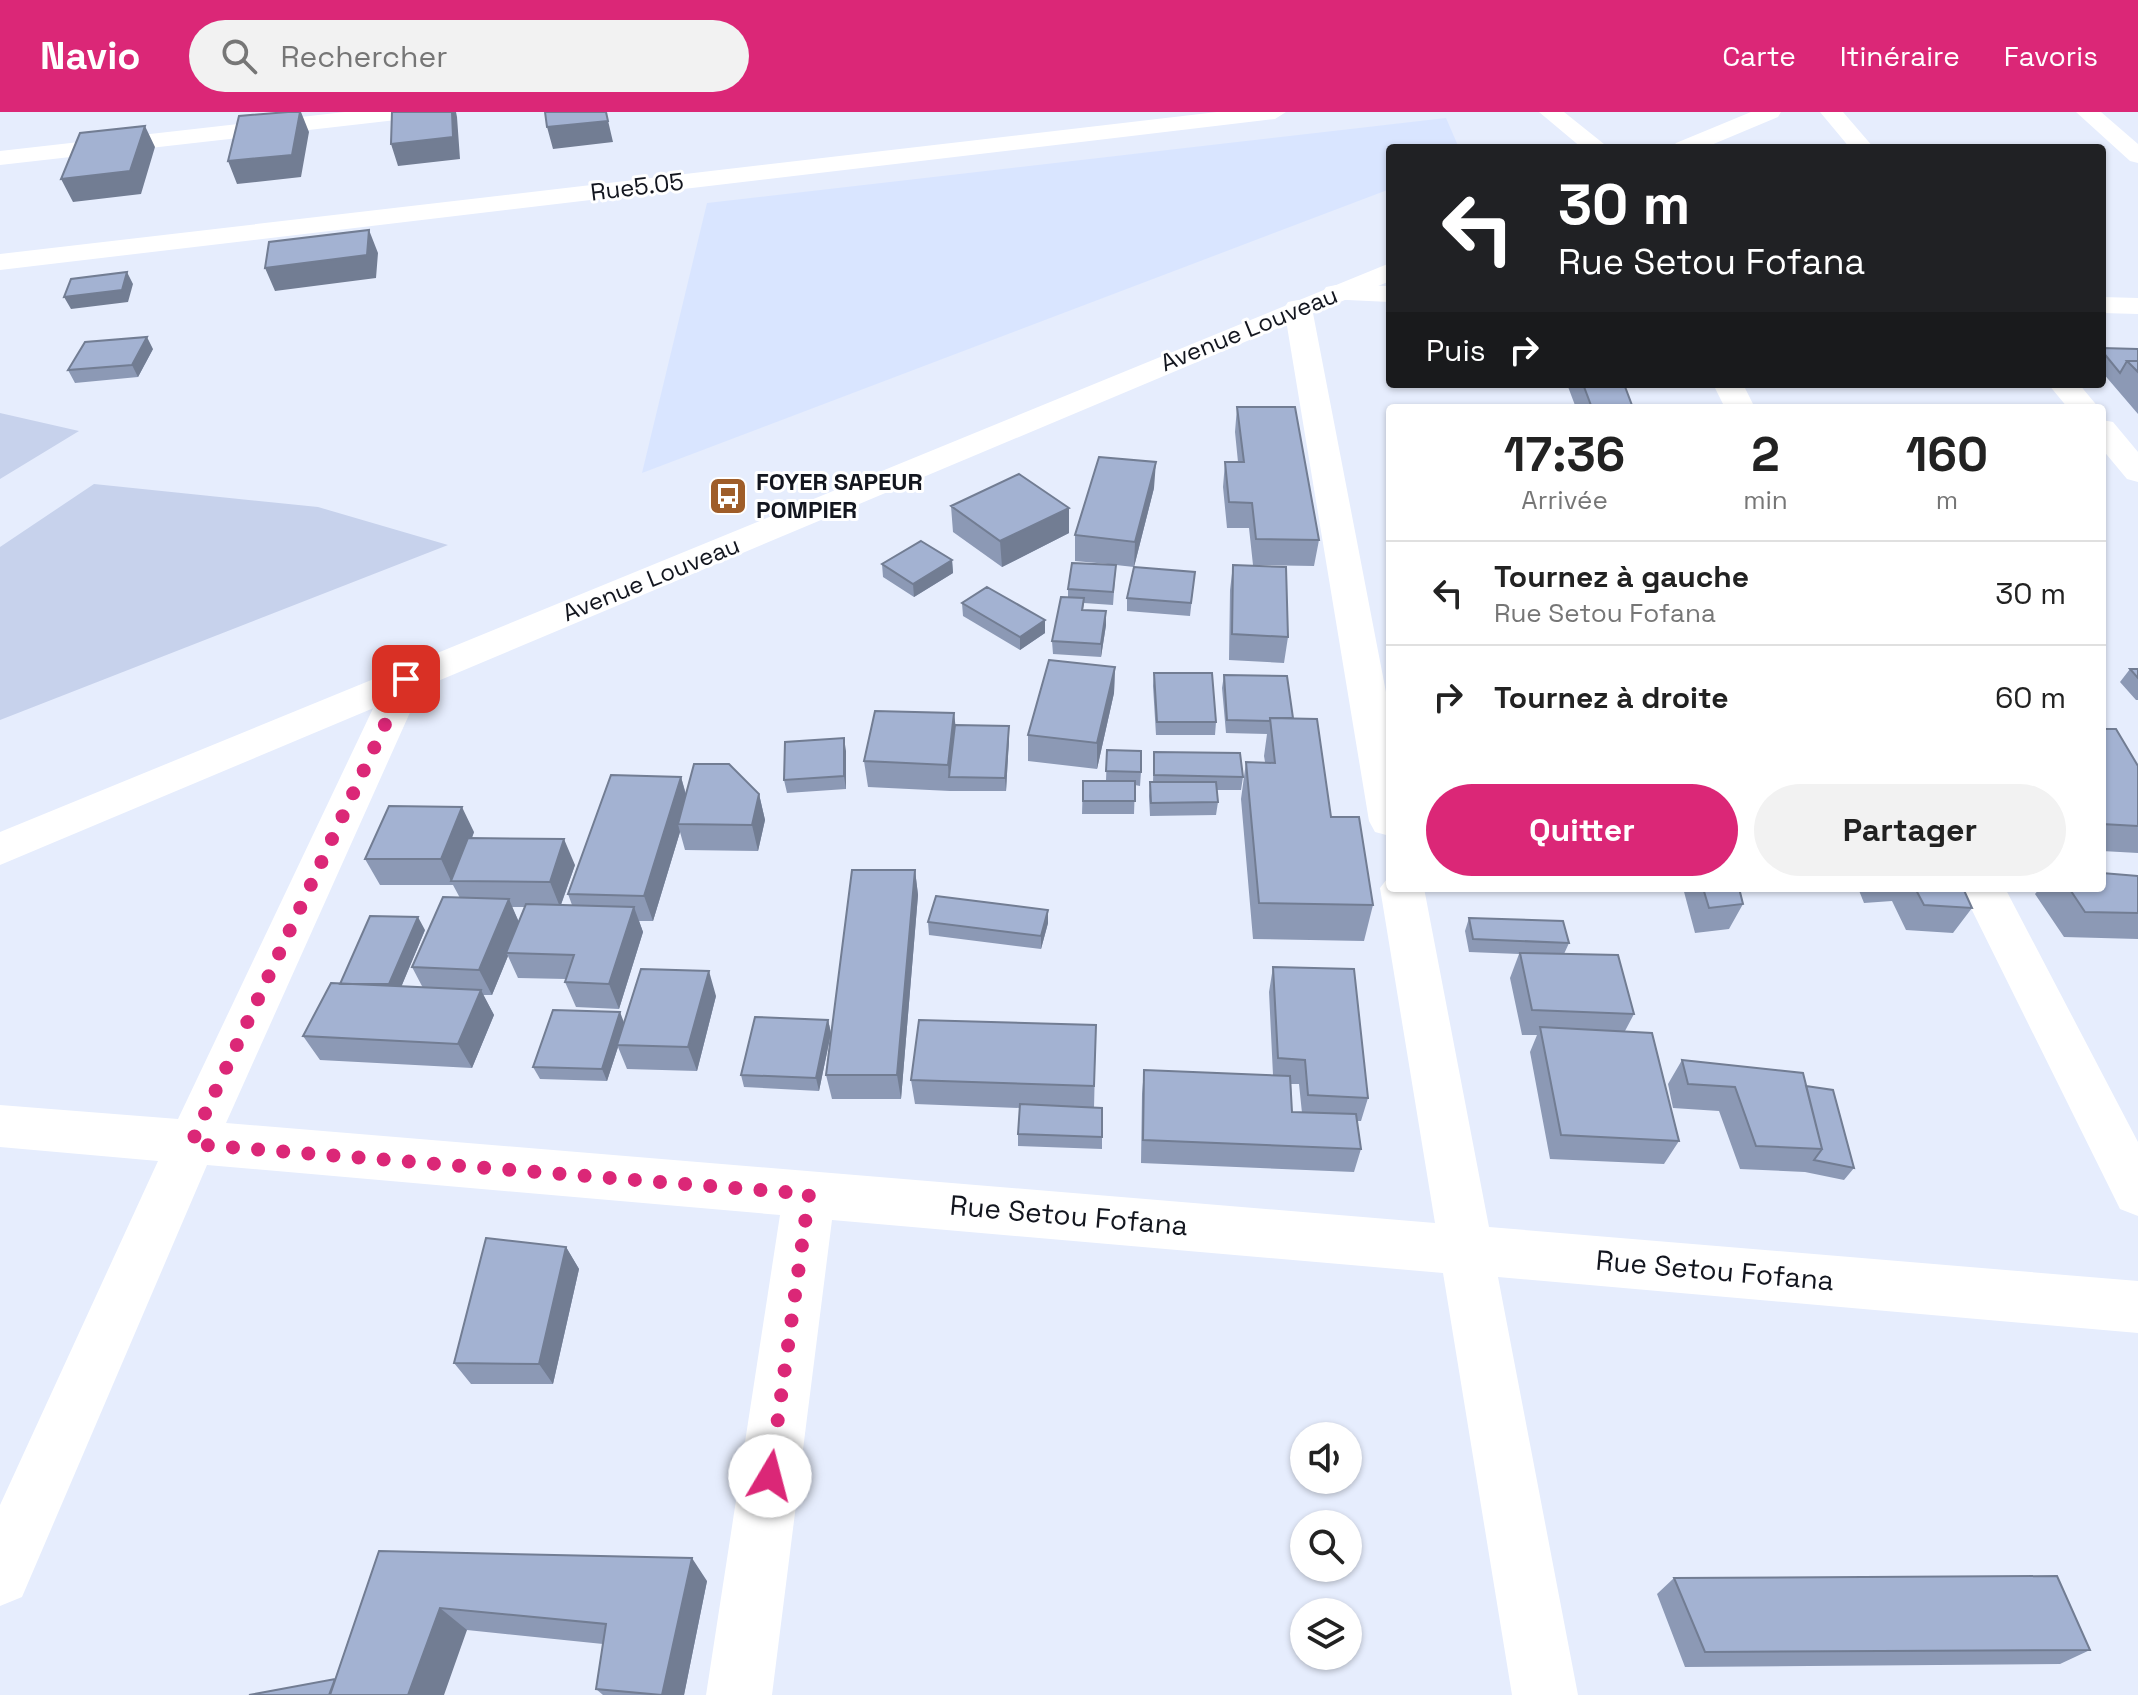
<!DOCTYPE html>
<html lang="fr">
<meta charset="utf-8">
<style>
:root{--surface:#fff;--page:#f2f2f2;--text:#222;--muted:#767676;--line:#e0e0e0;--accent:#db2777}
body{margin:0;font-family:"Space Grotesk",sans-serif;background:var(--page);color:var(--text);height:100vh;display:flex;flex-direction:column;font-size:30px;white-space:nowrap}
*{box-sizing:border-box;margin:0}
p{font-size:26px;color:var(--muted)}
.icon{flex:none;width:44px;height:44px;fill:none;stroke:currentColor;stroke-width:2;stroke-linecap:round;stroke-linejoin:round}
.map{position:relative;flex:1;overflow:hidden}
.sheet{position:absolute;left:1386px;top:292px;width:720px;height:488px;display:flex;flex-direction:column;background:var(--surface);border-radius:8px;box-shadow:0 2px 6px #0004}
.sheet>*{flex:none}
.top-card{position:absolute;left:1386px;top:32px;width:720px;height:244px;border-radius:8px;box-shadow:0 2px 6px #0004;background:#202124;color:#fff;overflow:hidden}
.fabs{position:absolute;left:1290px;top:1310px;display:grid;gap:16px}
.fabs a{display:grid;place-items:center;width:72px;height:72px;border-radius:50%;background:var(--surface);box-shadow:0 2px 6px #0004;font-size:40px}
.pin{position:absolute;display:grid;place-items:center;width:68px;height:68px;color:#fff;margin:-34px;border-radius:16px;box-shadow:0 4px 12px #0006}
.me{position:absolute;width:88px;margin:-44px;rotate:8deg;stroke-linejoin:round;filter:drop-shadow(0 0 6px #0008)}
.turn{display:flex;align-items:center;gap:28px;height:168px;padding:0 40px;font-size:36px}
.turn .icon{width:104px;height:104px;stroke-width:2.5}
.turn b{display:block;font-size:56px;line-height:68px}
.then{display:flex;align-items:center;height:76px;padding:0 40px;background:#0003;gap:16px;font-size:30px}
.eta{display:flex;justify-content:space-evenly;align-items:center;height:136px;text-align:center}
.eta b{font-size:48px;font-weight:800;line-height:56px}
.cta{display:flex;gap:16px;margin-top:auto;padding:16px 40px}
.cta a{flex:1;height:92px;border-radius:48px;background:var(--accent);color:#fff;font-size:32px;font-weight:800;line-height:92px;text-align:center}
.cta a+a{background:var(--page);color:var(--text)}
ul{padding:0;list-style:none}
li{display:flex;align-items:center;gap:24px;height:104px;padding:0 40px;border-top:2px solid var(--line)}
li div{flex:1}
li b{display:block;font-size:30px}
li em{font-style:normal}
header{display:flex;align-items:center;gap:48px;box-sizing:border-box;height:112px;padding:0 40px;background:var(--accent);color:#fff}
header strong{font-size:38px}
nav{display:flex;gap:44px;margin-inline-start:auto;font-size:28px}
.search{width:560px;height:72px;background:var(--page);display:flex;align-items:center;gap:20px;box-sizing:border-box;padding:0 28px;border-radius:44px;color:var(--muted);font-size:30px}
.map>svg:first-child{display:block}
.built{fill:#d9e5ff}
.green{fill:#c7d2ec}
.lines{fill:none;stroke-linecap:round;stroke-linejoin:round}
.minor{fill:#fff;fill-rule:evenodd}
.secondary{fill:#fff;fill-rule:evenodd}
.wall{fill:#8c99b5;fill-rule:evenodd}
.shaded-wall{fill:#727d93}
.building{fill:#a3b2d2;stroke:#727d93;stroke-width:2}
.route{stroke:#db2777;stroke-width:14;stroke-dasharray:0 25.2}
.labels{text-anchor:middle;stroke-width:6;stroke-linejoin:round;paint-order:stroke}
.far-street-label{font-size:24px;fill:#13161f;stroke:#fff}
.far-poi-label{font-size:24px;font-weight:bold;fill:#13161f;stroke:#fff;text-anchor:start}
.street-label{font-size:28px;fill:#13161f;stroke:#fff}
</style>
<header>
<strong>Navio</strong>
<div class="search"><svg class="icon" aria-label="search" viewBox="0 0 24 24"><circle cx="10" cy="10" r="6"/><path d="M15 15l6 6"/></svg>Rechercher</div>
<nav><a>Carte</a><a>Itinéraire</a><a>Favoris</a></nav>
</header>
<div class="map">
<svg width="2138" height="1583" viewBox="0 0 2138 1583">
<rect width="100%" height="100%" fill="#e6edfd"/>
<path class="built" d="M1446 6 1459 36H1390V77L642 361 707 91Z"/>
<path class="green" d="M0 301 79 319 0 367Z
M94 372 318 395 448 433 0 608V435Z"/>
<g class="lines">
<path class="minor" d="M345 0H416L405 7 0 53V39Z
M1217 0H1286L1275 7 0 158V142Z
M1539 0H1564L1609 36H1582Z
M1820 0H1843L1874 36H1850Z
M2076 0H2101L2138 32V51L2130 49Z
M1336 173 1390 174V190L1326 187 1322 181 1326 175Z
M2102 185 2138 186V202L2102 201Z
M1298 188 1308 190 1312 196 1390 601V724L1375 720 1369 709 1284 196 1288 190Z
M1713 272H1743L1755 296H1725Z
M2048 272H2079L2099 296H2068Z
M2102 308 2113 310 2138 340V370L2127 367 2102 337Z
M406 555 419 558 425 567 226 1011 1435 1111 1380 776 1390 763V776H1424L1489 1115 2138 1169V1221L1498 1165 1578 1583H1512L1443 1161 832 1108 772 1583H706L780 1103 207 1053 22 1485 0 1494V1393L158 1049 0 1035V993L178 1007 387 567 393 558Z
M1961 776H2005L2138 1030V1104L2120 1097Z"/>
<path class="secondary" d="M1751 0H1781L1778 5 1704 36H1672L1676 31Z
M1390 151V169L0 753V720Z"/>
</g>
<path class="wall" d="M2102 236 2138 237V302L2102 260Z
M153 237 138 265 75 271 68 258Z
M1567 272H1624L1633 296H1576Z
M1237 295 1319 428 1314 454 1253 453 1249 416H1227L1223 375 1225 350H1238L1235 320Z
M1154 376 1134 455 1195 460 1190 504 1127 499V486L1134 455 1116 453 1113 493 1084 491 1083 498 1106 513 1101 545 1053 542 1052 529 1068 485V477L1108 452 1075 449V423Z
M951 394 1069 421 1002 455 953 420Z
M952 448 953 461 914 485 883 465 882 452Z
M1233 453 1288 525 1284 551 1229 548 1230 478Z
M962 491 1045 521 1020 538 963 504Z
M1115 555 1114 581 1097 657 1028 649V623Z
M2130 557H2138V588H2136L2120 570Z
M1154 561 1216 610 1215 623H1156L1153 574Z
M1224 563 1293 606 1331 705 1373 793 1364 829 1253 827 1241 687 1246 650H1265L1264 644 1267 622 1226 621 1222 576Z
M954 601 955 613 1009 614V627L1006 679H950L868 675 864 649Z
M2102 617 2138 714V741L2102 739Z
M1107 638 1141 660 1140 674 1135 673 1134 702H1082L1083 669H1106Z
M846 639V677L787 681 784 668Z
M1154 640 1243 665 1241 678H1216L1218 690 1216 703 1150 704 1149 684 1150 670H1153Z
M681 665 686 682H759L765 708 758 739 685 738 680 720 653 809H639L643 820 619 897 576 895 565 870 566 867 518 866 508 844 492 883H483L494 903 472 956 320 948 303 924 339 872 425 818 401 875 423 876 412 855 460 786 453 773H380L365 747 474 720 472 726 575 753 561 793H572L568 782ZM512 795H525L519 810Z
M915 758 918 783 901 987H832L826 963Z
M2138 764V827L2064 825 2035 782 2040 776H2102Z
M1683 776H1739L1743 792 1729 817 1695 821Z
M1858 776H1963L1972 796 1953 821 1906 818 1892 789 1864 791Z
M1048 798V811L1041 837 929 823 928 810Z
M1469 806 1569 831 1564 842 1634 902 1625 919 1679 1029 1664 1052 1550 1047 1530 940 1537 923H1522L1510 866 1519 842 1469 840 1465 819Z
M1273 855 1368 986 1361 1009H1357L1361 1037 1354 1060 1141 1051 1142 982 1144 958 1273 963 1269 880ZM1291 972H1299L1302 1001 1292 1000Z
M716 884 697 959 627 957 618 935 607 969 540 967 533 955Z
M828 908 831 921 819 979 744 975 741 963Z
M1096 913 1094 996H1102V1037L1018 1034V1022L1020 996 915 992 911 968Z
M1682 948 1806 974 1854 1056 1844 1068 1805 1060 1740 1057 1719 999 1673 996 1668 972Z
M566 1135 579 1157 553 1272H471L454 1251Z
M379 1439 707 1469 684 1583H603L596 1577 603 1532 467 1518 335 1567Z
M1674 1466 2090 1538 2060 1552 1685 1555 1657 1482Z"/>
<path class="shaded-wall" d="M301 0 309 20 301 65 237 72 228 49Z
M452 0H456L457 5 460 47 398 54 391 32Z
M606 0 613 30 553 37 547 15Z
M145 14 155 35 141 82 73 90 61 67Z
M369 118 378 141 376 166 275 179 265 156Z
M127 160 133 172 128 190 71 197 64 185Z
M147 225 153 237 138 265 132 253Z
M1156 350 1154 376 1134 455 1135 430Z
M1069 396V421L1002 455 1000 429Z
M952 448 953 461 914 485 913 472Z
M1106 499V513L1101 545V532Z
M1045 508V521L1020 538V525Z
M1115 555 1114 581 1097 657V631Z
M954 601 957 626 949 665 948 653Z
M1009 614V627L1006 679 1005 666Z
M844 626 846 639V677L844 664Z
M681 665 688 691 678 712 680 720 653 809 644 784Z
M759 682 765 708 758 739 752 713Z
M462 695 474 720 455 769H451L441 747Z
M564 727 575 753 560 795 550 770Z
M915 758 918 783 901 987 897 963Z
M509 787 520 813 506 841 508 844 492 883 479 858Z
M634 795 643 820 619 897 609 872Z
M1048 798V811L1041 837V824Z
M418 805 425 818 397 885 389 872Z
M709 859 716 884 697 959 688 935Z
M481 878 494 903 472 956 458 932Z
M620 900 625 913 617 933 618 935 607 969 602 957Z
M828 908 831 921 819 979 816 966Z
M566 1135 579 1157 553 1272 539 1252Z
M692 1446 707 1469 684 1583H662Z
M440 1496 467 1518 444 1583H408Z"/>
<path class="building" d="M288 0H300L292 43 228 49 239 4Z
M392 0H452L453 25 391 32Z
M545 0H606L608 9 547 15Z
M145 14 130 59 61 67 80 21Z
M369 118 367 143 265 156 269 130Z
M127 160 122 178 64 185 71 167Z
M147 225 132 253 68 258 85 230Z
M2102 236 2138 237V249H2127L2120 261 2102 239Z
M2127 249H2138V260Z
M1583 272H1624L1633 296H1592Z
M1237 295H1295L1319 428 1256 427 1252 391 1229 390 1225 350H1244Z
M1099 345 1156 350 1135 430 1075 423Z
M1019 362 1069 396 1000 429 951 394Z
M921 429 952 448 913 472 882 452Z
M1072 451 1116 453 1113 480 1068 477Z
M1233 453 1286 455 1288 525 1232 522Z
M1134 455 1195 460 1191 491 1127 486Z
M987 475 1045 508 1020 525 962 491Z
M1061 485 1084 486 1082 498 1106 499 1101 532 1052 529Z
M1049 548 1115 555 1097 631 1028 623Z
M2130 557H2138V566Z
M1154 561H1212L1216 610H1157Z
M1224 563 1287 564 1293 606H1270V609L1227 608Z
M875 599 954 601 948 653 864 649Z
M1270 606 1317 607 1331 705H1359L1373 793 1259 791 1246 650 1275 651Z
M955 613 1009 614 1005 666 949 665Z
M2102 617H2116L2138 654V714L2102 712Z
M844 626V664L784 668 785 630Z
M1107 638 1141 639V660L1106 659Z
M1154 640 1240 641 1243 665 1154 663Z
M694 652H729L759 682 752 713 678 712Z
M611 663 681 665 644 784 568 782Z
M1083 669H1135V689H1083Z
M1150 670H1216L1218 690 1151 691Z
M389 694 462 695 441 747H365Z
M468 726 564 727 550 770 451 769Z
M852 758H915L897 963H826Z
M2102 761 2138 764V801L2085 800 2069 776H2102Z
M1703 776H1739L1743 792 1709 796Z
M1915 776H1963L1972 796 1924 793Z
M936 784 1048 798 1041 824 928 810Z
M443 785 509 787 479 858 412 855Z
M526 792 634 795 609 872 565 870 574 843 506 841Z
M370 804 418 805 389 872H340Z
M1469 806 1563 809 1569 831 1473 827Z
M1520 841 1618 843 1634 902 1532 898Z
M1273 855 1354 857 1368 986 1308 983 1305 948 1278 946Z
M641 857 709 859 688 935 617 933Z
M331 871 481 878 458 932 303 924Z
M553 898 620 900 602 957 533 955Z
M755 905 828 908 816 966 741 963Z
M919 908 1096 913 1094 974 911 968Z
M1540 915 1652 921 1679 1029 1561 1023Z
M1682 948 1803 961 1822 1037 1756 1034 1735 975 1688 972Z
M1144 958 1290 964 1292 1000 1356 1002 1361 1037 1143 1028Z
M1806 974 1833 978 1854 1056 1814 1048 1822 1037Z
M1020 992 1102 996V1025L1018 1022Z
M486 1126 566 1135 539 1252 454 1251Z
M379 1439 692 1446 662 1583 596 1577 606 1512 440 1496 408 1583H330Z
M2057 1464 2090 1538 1705 1540 1674 1466Z
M335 1567 329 1583H249Z"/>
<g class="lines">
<path class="route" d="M406 567 191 1032 809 1082 770 1364"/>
</g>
<defs>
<g id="bus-square" transform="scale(2)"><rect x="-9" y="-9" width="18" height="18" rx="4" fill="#9f5d29" stroke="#fff"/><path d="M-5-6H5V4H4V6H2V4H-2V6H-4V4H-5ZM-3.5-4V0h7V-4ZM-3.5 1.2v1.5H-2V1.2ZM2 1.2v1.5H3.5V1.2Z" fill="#fff"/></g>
</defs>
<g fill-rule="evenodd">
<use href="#bus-square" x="728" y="384"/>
</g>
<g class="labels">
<g class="far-street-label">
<text transform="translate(637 75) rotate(-7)" y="8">Rue5.05</text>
<text transform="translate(1249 217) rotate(-22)" y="8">Avenue Louveau</text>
<text transform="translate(651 467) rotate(-22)" y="8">Avenue Louveau</text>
</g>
<g class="far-poi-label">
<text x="756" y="378">FOYER SAPEUR<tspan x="756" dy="28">POMPIER</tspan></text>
</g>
<g class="street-label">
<text transform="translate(1069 1103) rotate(5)" y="10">Rue Setou Fofana</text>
<text transform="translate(1715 1158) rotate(5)" y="10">Rue Setou Fofana</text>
</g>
</g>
</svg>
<div class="fabs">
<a><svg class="icon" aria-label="sound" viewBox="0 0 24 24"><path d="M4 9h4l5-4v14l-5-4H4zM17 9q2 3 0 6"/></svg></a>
<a><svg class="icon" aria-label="search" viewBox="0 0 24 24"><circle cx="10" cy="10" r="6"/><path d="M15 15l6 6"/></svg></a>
<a><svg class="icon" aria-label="layers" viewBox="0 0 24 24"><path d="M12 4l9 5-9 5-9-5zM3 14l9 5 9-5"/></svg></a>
</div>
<div class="pin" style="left:406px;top:567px;background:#d93025"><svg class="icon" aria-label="arrive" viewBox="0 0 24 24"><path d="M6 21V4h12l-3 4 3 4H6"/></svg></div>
<svg class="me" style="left:770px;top:1364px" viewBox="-20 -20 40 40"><circle r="19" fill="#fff"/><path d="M0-13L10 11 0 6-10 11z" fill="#db2777"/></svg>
<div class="top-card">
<div class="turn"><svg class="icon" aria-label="left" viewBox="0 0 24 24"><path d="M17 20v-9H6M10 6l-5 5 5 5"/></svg><div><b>30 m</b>Rue Setou Fofana</div></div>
<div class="then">Puis<svg class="icon" aria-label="right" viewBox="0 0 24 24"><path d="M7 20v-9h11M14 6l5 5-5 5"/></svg></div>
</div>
<section class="sheet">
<div class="eta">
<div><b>17:36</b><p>Arrivée</p></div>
<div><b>2</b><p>min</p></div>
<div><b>160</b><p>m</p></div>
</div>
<ul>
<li><svg class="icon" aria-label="left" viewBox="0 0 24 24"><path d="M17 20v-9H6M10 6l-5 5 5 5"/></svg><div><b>Tournez à gauche</b><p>Rue Setou Fofana</p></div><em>30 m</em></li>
<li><svg class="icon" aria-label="right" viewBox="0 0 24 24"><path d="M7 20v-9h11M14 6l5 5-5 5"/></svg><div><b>Tournez à droite</b></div><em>60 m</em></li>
</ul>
<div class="cta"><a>Quitter</a><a>Partager</a></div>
</section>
</div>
